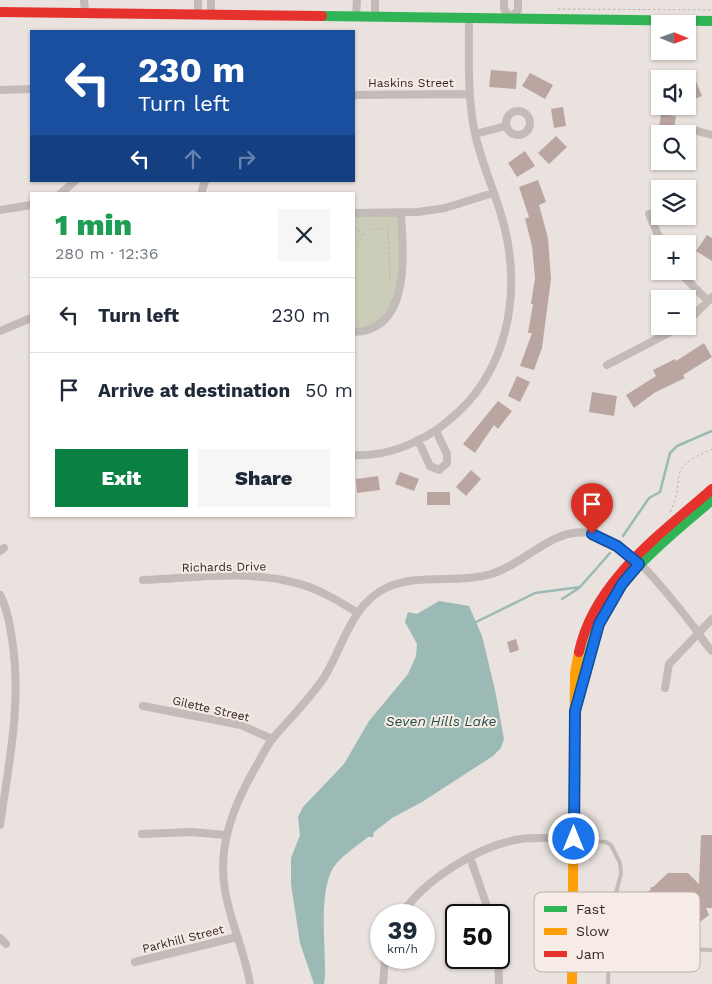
<!DOCTYPE html>
<meta charset="utf-8">
<style>
:root{--surface:#fff;--page:#f6f6f7;--text:#1f2937;--muted:#747a83;--line:#e0e1e3;--accent:#0b8043}
body{margin:0;font-family:"Work Sans",sans-serif;background:var(--page);color:var(--text);height:100vh;display:flex;flex-direction:column;font-size:19px;white-space:nowrap}
*{box-sizing:border-box;margin:0}
p{font-size:16px;color:var(--muted)}
.icon{flex:none;width:28px;height:28px;fill:none;stroke:currentColor;stroke-width:2;stroke-linecap:round;stroke-linejoin:round}
.map{position:relative;flex:1;overflow:hidden}
.drawer{position:absolute;left:30px;top:192px;width:325px;height:325px;display:flex;flex-direction:column;background:var(--surface);border-radius:0px;box-shadow:0 1px 4px #0004}
.drawer>*{flex:none}
.guide{position:absolute;left:30px;top:30px;width:325px;height:152px;border-radius:0px;box-shadow:0 1px 4px #0004;background:#1a4fa0;color:#fff;overflow:hidden}
.needle{width:32px;rotate:91deg}
.buttons{position:absolute;left:651px;top:15px;display:grid;gap:10px}
.buttons a{display:grid;place-items:center;width:45px;height:45px;border-radius:0px;background:var(--surface);box-shadow:0 1px 4px #0004;font-size:25px}
.speed{position:absolute;left:370px;top:904px;display:flex;gap:10px;font-size:25px;font-weight:700;text-align:center}
.speed>*{display:grid;place-content:center;width:65px;height:65px;border-radius:50%;background:var(--surface);box-shadow:0 1px 4px #0004;line-height:1}
.speed small{font-size:12px;font-weight:400}
.speed .limit{border:2px solid #111;border-radius:8px;background:#fff;color:#111}
.pin{position:absolute;display:grid;place-items:center;width:42px;height:42px;color:#fff;margin:-51px -21px;border-radius:50% 50% 50% 0;rotate:-45deg;box-shadow:0 0 5px #0007}
.pin .icon{rotate:45deg}
.me{position:absolute;width:55px;margin:-28px;rotate:0deg;stroke-linejoin:round;filter:drop-shadow(0 0 4px #0008)}
.turn{display:flex;align-items:center;gap:18px;height:105px;padding:0 25px;font-size:22px}
.turn .icon{width:65px;height:65px;stroke-width:2.5}
.turn b{display:block;font-size:35px;line-height:42px}
.lanes{display:flex;align-items:center;height:48px;padding:0 25px;background:#0003;justify-content:center;gap:25px;direction:ltr}
.lanes .off{opacity:.35}
.round{display:grid;place-items:center;flex:none;width:52px;height:52px;border-radius:0px;background:var(--page)}
.head{display:flex;align-items:center;justify-content:space-between;height:85px;padding:0 25px}
h1{font-size:30px;font-weight:800;line-height:38px;color:#1e9e55}
.primary-button{display:flex;gap:10px;margin-top:auto;padding:10px 25px}
.primary-button a{flex:1;height:58px;border-radius:0px;background:var(--accent);color:#fff;font-size:20px;font-weight:800;line-height:58px;text-align:center}
.primary-button a+a{background:var(--page);color:var(--text)}
ul{padding:0;list-style:none}
li{display:flex;align-items:center;gap:15px;height:75px;padding:0 25px;border-top:1px solid var(--line)}
li div{flex:1}
li b{display:block;font-size:19px}
li em{font-style:normal}
.map>svg:first-child{display:block}
.green{fill:#cccdb9}
.water{fill:#9cbab5}
.lines{fill:none;stroke-linecap:round;stroke-linejoin:round}
.stream{stroke:#9cbab5;stroke-width:2.5}
.building{fill:#bba5a1}
.path{stroke:#bbb3b0;stroke-width:1;stroke-dasharray:2.5 2.5;stroke-linecap:butt}
.lane{stroke:#c2bbb7;stroke-width:4}
.street{stroke:#c2bbb7;stroke-width:8}
.fast{stroke:#30b455;stroke-width:10}
.slow{stroke:#ff9f0a;stroke-width:10}
.jam{stroke:#e5322d;stroke-width:10}
.route-casing{stroke:#114b97;stroke-width:12}
.route{stroke:#1a73e8;stroke-width:9}
.labels{text-anchor:middle;stroke-width:4;stroke-linejoin:round;paint-order:stroke}
.street-label{font-size:12px;fill:#322826;stroke:#f7ece5}
.water-label{font-size:14px;font-style:italic;fill:#204f4c;stroke:#f7ece5}
.key{fill:#f7ece5;stroke:#bcb1ac;stroke-width:1}
.key-label{font-size:14px;fill:#322826}
</style>
<div class="map">
<svg width="712" height="984" viewBox="0 0 712 984">
<rect width="100%" height="100%" fill="#e9e2de"/>
<path class="green" d="M354 213H401V222L397 301 374 325 354 332Z"/>
<path class="water" d="M439 601 469 606 482 636 495 690 504 739 501 748 493 756 422 802 392 818 374 832 373 837H368C357 846 341 856 333 868 318 894 326 947 325 976L324 984H314L300 943 291 884V858L300 835 298 817 303 807 344 764 369 721 408 674 416 656 417 644 405 622 408 612 417 614Z"/>
<g class="lines">
<path class="stream" d="M623 536 649 498 660 492 670 453 677 446 712 431
M562 599 579 588
M476 622 535 593 580 587 610 553"/>
</g>
<path class="building" d="M491 70 517 72 516 89 489 87Z
M530 73 553 85 545 99 522 86Z
M695 79 702 96 688 102V83Z
M563 107 566 126 554 128 551 109Z
M661 114 676 116 673 134H658Z
M556 136 567 147 549 164 538 153Z
M525 151 535 166 517 177 508 163Z
M538 180 546 202 539 205 548 238 551 279 542 348 534 370 520 366 532 333H528L533 304H531L535 278 532 246 525 219 529 217 519 187Z
M707 235 712 238V261L696 251Z
M704 343 712 357 683 375 685 378 654 393 634 408 626 395 656 376 653 370 675 359 676 361Z
M517 376 530 382 520 402 508 396Z
M592 392 617 396 614 416 589 412Z
M498 401 512 411 498 429 494 425 475 453 463 444Z
M471 470 481 479 466 496 456 487Z
M400 472 419 479 414 491 395 484Z
M378 476 380 490 357 493 356 479Z
M427 492H450V505H427Z
M516 639 519 650 510 653 507 642Z
M701 835H712V908H706L709 915 700 922H667L650 907 648 891H650L651 887H653L668 873H688L699 884Z"/>
<g class="lines">
<path class="path" d="M558 9 712 10
M354 228 359 230 362 237 370 229H388L390 281
M357 244 361 238
M670 512C689 474 661 472 712 449"/>
<path class="lane" d="M574 839 606 842 611 845 620 863 621 874 610 915 608 984
M612 903 630 929 644 937V948
M609 947 712 950"/>
<path class="street" d="M84 0 85 12
M504 0V9L511 18 518 10V0
M198 14V0
M211 14V0
M356 16 357 0
M375 16V0
M0 90 31 89
M354 95 469 94
M506 123a12 12 0 1 1 24 0a12 12 0 1 1-24 0Z
M693 130 712 135
M475 134 506 126
M60 194 75 181
M201 194 205 181
M0 210 31 205
M354 213 418 212 445 208 493 193
M649 214 662 244
M678 271 708 301
M688 321 712 297
M0 331 31 318
M354 332C412 330 403 252 401 213
M607 365 682 326
M418 440 430 466 439 470 447 463V454L436 431
M354 455C387 457 423 442 448 421 507 374 522 296 504 225 496 194 482 165 475 134 467 96 469 56 469 17
M0 551 4 548
M143 580C192 578 244 570 292 582 316 587 337 600 358 613
M0 595C7 607 10 625 12 639 22 702 9 763 0 825
M665 688 669 664 712 619
M143 706 241 725 272 739
M142 834 191 832 226 835
M470 857 490 915
M401 915C424 880 479 845 521 839 538 837 557 838 574 839
M0 938 6 944
M498 958 499 984
M135 962 237 937
M250 984C245 952 230 922 225 890 217 844 235 802 258 763 263 754 267 745 274 737 291 717 310 699 325 676 343 646 352 604 386 588 420 572 459 585 494 573 528 562 555 524 594 534 632 544 670 597 694 627 700 635 705 644 712 651
M383 984 385 958"/>
<path class="fast" d="M322 16 712 21
M577 705C584 682 587 657 595 634 615 577 668 538 712 500"/>
<path class="slow" d="M572 984 575 673 579 652"/>
<path class="jam" d="M0 12 322 16
M579 652C594 581 661 534 712 489"/>
</g>
<g class="lines">
<g class="route-casing">
<path id="route" d="M574 839 575 711 599 624 622 584 639 564 617 546 592 534"/>
</g>
<use href="#route" class="route"/>
</g>
<g class="labels">
<g class="street-label">
<text x="411" y="87">Haskins Street</text>
<text transform="translate(224 567) rotate(-1)" y="4">Richards Drive</text>
<text transform="translate(211 709) rotate(13)" y="4">Gilette Street</text>
<text transform="translate(183 939) rotate(-14)" y="4">Parkhill Street</text>
</g>
<g class="water-label">
<text x="441" y="726">Seven Hills Lake</text>
</g>
</g>
<rect x="534" y="892" width="166" height="80" rx="8" class="key"/>
<rect x="544" y="906" width="23" height="6" fill="#30b455"/>
<rect x="544" y="928" width="23" height="7" fill="#ff9f0a"/>
<rect x="544" y="951" width="23" height="6" fill="#e5322d"/>
<g class="key-label">
<text x="576" y="914">Fast</text>
<text x="576" y="936">Slow</text>
<text x="576" y="959">Jam</text>
</g>
</svg>
<div class="buttons">
<a><svg class="needle" viewBox="-14 -14 28 28"><path d="M0-13l5 13h-10z" fill="#e53935"/><path d="M0 13l5-13h-10z" fill="#747a83"/></svg></a>
<a><svg class="icon" aria-label="sound" viewBox="0 0 24 24"><path d="M4 9h4l5-4v14l-5-4H4zM17 9q2 3 0 6"/></svg></a>
<a><svg class="icon" aria-label="search" viewBox="0 0 24 24"><circle cx="10" cy="10" r="6"/><path d="M15 15l6 6"/></svg></a>
<a><svg class="icon" aria-label="layers" viewBox="0 0 24 24"><path d="M12 4l9 5-9 5-9-5zM3 14l9 5 9-5"/></svg></a>
<a>+</a>
<a>−</a>
</div>
<div class="speed"><div>39<small>km/h</small></div><div class="limit">50</div></div>
<div class="pin" style="left:592px;top:534px;background:#d93025"><svg class="icon" aria-label="arrive" viewBox="0 0 24 24"><path d="M6 21V4h12l-3 4 3 4H6"/></svg></div>
<svg class="me" style="left:574px;top:839px" viewBox="-20 -20 40 40"><circle r="17" fill="#1a73e8" stroke="#fff" stroke-width="3"/><path d="M0-11L8 9 0 5-8 9z" fill="#fff"/></svg>
<div class="guide">
<div class="turn"><svg class="icon" aria-label="left" viewBox="0 0 24 24"><path d="M17 20v-9H6M10 6l-5 5 5 5"/></svg><div><b>230 m</b>Turn left</div></div>
<div class="lanes"><svg class="icon" aria-label="left" viewBox="0 0 24 24"><path d="M17 20v-9H6M10 6l-5 5 5 5"/></svg><svg class="icon off" aria-label="ahead" viewBox="0 0 24 24"><path d="M12 20V5M6 11l6-6 6 6"/></svg><svg class="icon off" aria-label="right" viewBox="0 0 24 24"><path d="M7 20v-9h11M14 6l5 5-5 5"/></svg></div>
</div>
<section class="drawer">
<div class="head"><div><h1>1 min</h1><p>280 m · 12:36</p></div><a class="round"><svg class="icon" aria-label="close" viewBox="0 0 24 24"><path d="M6 6l12 12M18 6L6 18"/></svg></a></div>
<ul>
<li><svg class="icon" aria-label="left" viewBox="0 0 24 24"><path d="M17 20v-9H6M10 6l-5 5 5 5"/></svg><div><b>Turn left</b></div><em>230 m</em></li>
<li><svg class="icon" aria-label="arrive" viewBox="0 0 24 24"><path d="M6 21V4h12l-3 4 3 4H6"/></svg><div><b>Arrive at destination</b></div><em>50 m</em></li>
</ul>
<div class="primary-button"><a>Exit</a><a>Share</a></div>
</section>
</div>
